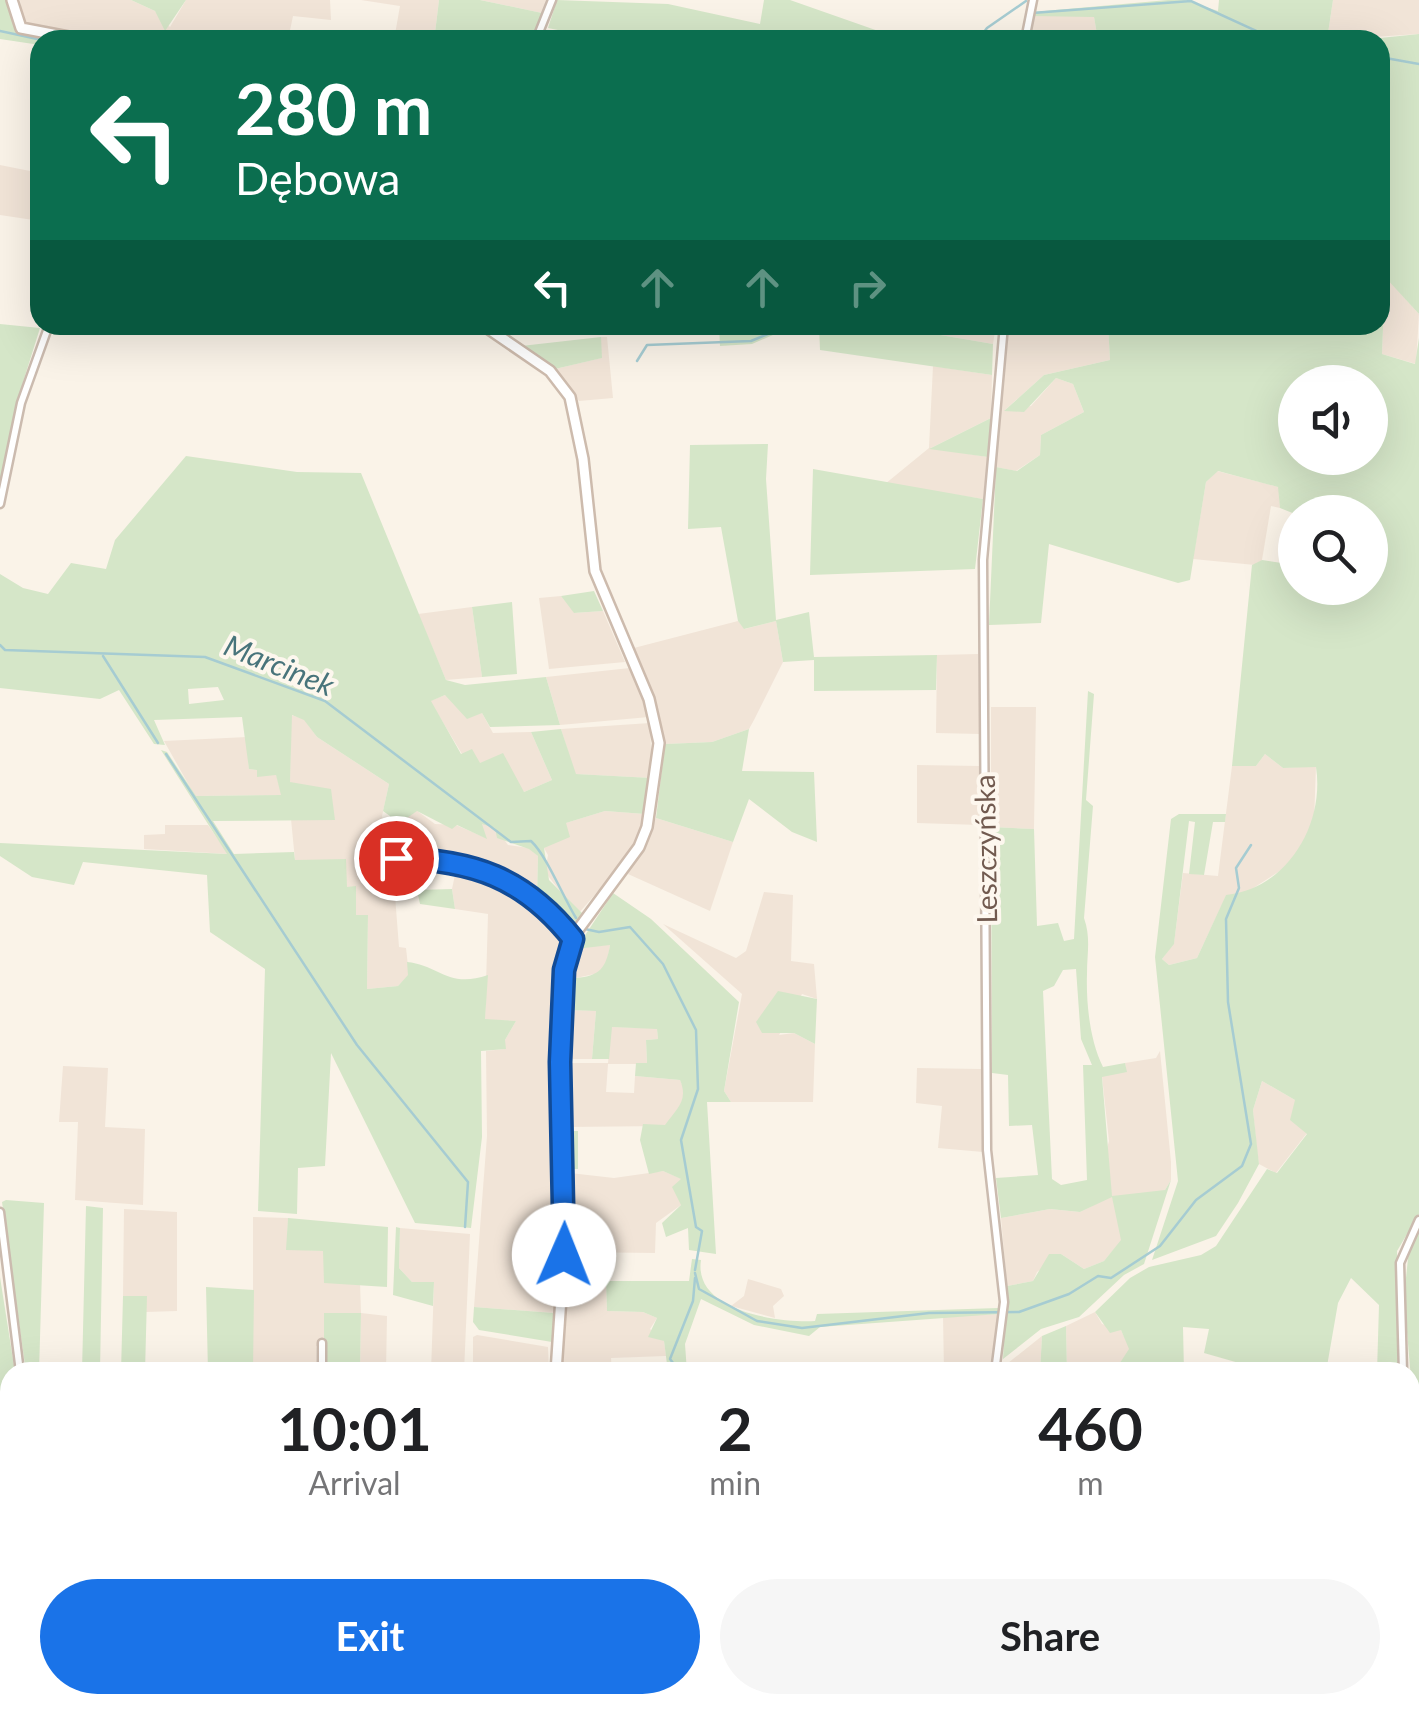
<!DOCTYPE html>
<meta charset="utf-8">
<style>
:root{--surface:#fff;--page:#f6f6f6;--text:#202124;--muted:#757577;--accent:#1a73e8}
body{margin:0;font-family:Lato,sans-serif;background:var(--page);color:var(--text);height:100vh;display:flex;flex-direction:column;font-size:38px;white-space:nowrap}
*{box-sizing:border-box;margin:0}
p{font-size:32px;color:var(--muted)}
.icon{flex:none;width:55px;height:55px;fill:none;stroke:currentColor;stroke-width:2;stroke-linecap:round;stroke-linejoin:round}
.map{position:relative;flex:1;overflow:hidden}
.details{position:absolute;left:0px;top:1362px;width:1420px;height:352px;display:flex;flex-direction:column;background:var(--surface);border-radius:30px 30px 0 0;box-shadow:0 10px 40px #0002}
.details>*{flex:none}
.hud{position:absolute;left:30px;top:30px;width:1360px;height:305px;border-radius:30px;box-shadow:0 10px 40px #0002;background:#0b6e4f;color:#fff;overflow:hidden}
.buttons{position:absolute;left:1278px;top:365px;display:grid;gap:20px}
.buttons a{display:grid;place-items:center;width:110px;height:110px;border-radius:50%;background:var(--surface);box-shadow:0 10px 40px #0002;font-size:50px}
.pin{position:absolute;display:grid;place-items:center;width:85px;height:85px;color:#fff;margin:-42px;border:5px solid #fff;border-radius:50%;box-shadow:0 2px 10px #0007}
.me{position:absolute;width:110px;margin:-55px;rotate:1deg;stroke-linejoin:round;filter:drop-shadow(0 0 8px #0008)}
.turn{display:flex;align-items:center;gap:35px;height:210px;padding:0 40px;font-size:45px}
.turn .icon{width:130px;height:130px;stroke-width:2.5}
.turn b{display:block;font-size:70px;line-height:85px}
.lanes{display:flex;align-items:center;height:95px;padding:0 40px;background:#0003;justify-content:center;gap:50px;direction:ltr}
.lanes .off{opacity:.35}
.eta{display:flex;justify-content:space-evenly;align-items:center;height:170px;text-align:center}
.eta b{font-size:60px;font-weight:700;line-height:70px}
.button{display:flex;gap:20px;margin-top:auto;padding:20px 40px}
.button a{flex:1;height:115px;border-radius:60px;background:var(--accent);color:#fff;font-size:40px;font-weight:700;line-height:115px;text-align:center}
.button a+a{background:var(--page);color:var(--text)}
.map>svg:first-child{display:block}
.residential{fill:#f1e4d7}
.industrial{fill:#ebe6e1}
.green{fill:#d5e6c8;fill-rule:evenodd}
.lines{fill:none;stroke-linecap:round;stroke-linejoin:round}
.stream{stroke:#a6ccd2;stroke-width:2.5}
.street-casing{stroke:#cbbbaf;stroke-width:11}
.secondary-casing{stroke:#cdbbad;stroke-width:14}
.street{stroke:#fff;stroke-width:6}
.secondary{stroke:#fff;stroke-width:9}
.route-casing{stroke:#114b97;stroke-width:25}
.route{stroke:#1a73e8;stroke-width:18}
.labels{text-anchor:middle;stroke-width:8;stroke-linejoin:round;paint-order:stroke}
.street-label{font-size:28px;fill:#715a4f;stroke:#fdf7ee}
.water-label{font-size:30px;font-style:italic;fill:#48747b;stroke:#fdf7ee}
</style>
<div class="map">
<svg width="1419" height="1714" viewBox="0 0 1419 1714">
<rect width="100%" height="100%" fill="#faf3e8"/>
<path class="residential" d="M20 0H131L155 11 170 27 186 0H330L331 20 293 16 288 40H160L163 32 152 40H113L32 28 23 21Z
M361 0H439L435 33 454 40H394L400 6Z
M480 0H548L542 13Z
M1333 0H1419V34L1327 40Z
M1084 15 1094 17 1098 40H1029L1033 16Z
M0 165 40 173V221L0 215Z
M1385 276 1419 314 1416 364 1382 354Z
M882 325H996L993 344Z
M1009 325H1108L1110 360 1044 375 1005 410 1031 406 1056 378 1073 384 1084 412 1041 435 1040 455 1016 471 996 467Z
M601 337H607L613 398 579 401 555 369 601 358Z
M933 366 992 375 991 418 931 448 988 457 983 499 885 484 929 448Z
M1217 471 1279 487 1280 508 1271 506 1262 560 1255 565 1193 559 1206 482Z
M561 596 575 613 603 611 625 662 549 669 539 598Z
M472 607 482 677 446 680 418 614Z
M738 621 745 629 776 621 783 662 754 720 749 729 712 742 665 744 658 709 630 649Z
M978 654 980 734 936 733 937 655Z
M630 668 649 717 560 725 546 677Z
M445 695 482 713 493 733 531 732 552 780 524 792 462 754 430 701Z
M991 707H1036L1034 829 991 827Z
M291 715 304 719 317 737 389 784 382 816 392 857 399 947 406 948 409 975 398 986 367 989 368 915 356 916V887L347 888 295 860 291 819H335L290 782Z
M650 723 652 778 575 774 561 729Z
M247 737 249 769 257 770V776L276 774 282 795 195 796 164 741Z
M1265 754 1283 768 1316 766 1314 822 1292 863 1244 894 1226 896 1197 958 1169 965 1162 959 1174 943 1183 873 1218 876 1232 766H1256Z
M917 765 980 766V825L917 823Z
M416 810 435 824 456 825 486 838 481 823 496 828 508 845 529 848 538 856 537 897 497 873 456 858 399 854 391 829Z
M605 811 645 814 633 851 578 914 545 872 548 855 544 848 566 823Z
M656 818 733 842 710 911 628 874Z
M165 825H208L228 854 144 849V835L165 834Z
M457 865 517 890 561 930 567 941 559 973 553 1093 559 1255 554 1313 474 1307 487 1136 486 1051 505 1049V1040L516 1021 485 1020 488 914 455 909 452 889Z
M764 892 793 895 791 961 814 964 817 999 802 994 779 1035 794 1033 815 1044 813 1102H731L724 1091 742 994 663 924 736 958 746 951Z
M600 945H610L607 963 599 973 576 978 570 973 576 949Z
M567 1010 596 1011 592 1059H565Z
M611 1027 657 1028 658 1039 646 1040 647 1064H608L606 1092 634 1093 635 1076 680 1080 685 1091 682 1105 665 1126 566 1127 565 1063H608Z
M1160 1051 1171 1162V1180L1165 1190 1104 1261 1084 1269 1061 1254 1037 1272 1033 1281 1007 1286 1001 1218 1050 1209 1080 1212 1092 1206 1109 1141 1102 1076 1126 1071 1125 1063 1156 1058Z
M63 1066 108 1068 105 1127 145 1129 143 1205 75 1200 78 1122H59Z
M917 1068 981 1069 983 1152 938 1148 942 1106 916 1103Z
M1262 1081 1295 1100 1307 1133 1276 1173 1259 1164 1257 1151 1253 1110Z
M663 1171 682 1179 681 1205 656 1223 655 1253 572 1252 570 1173 614 1178Z
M124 1209 177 1212V1311L146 1312V1296H123Z
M253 1217 288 1218 287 1249 323 1251 360 1283 361 1313 387 1316 386 1372H360L361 1314 325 1313 324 1346H316L317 1372H253Z
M400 1228 470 1234 464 1372H431L434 1283 412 1282 399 1268Z
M748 1279 781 1289 784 1296 773 1306 775 1318 731 1306 744 1296Z
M569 1280 606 1281 607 1311 643 1312 657 1318 650 1329 664 1341 666 1356 611 1358 612 1372H562Z
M1095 1312 1102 1324 1121 1330 1130 1349 1114 1372H1067L1066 1326Z
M999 1314 990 1372H944L943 1316Z
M477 1335 548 1347 549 1372H473V1337Z
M1042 1336 1040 1372H1002L1003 1367Z
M0 1516 10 1518V1597H0Z
M388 1705H548V1712L458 1714 388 1710Z
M560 1705H636V1709L663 1714H560Z
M968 1705H1020L1013 1714H970Z"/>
<path class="industrial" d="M1223 1705H1274V1714H1222Z"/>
<path class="green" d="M0 0H8L16 31 62 40H40V45L0 39Z
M131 0H186L165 31 155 11Z
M439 0H480L542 13 531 40H454L435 33Z
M557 0 668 4 760 24 764 0H790L904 40H607L548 28Z
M1168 0H1185L1218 11 1219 0H1333L1327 40H1098L1094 17 1033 16V12Z
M1419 34V314L1385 277 1382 354 1415 364 1419 338V1214L1397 1251 1398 1372H1377L1379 1305 1351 1278 1338 1303 1326 1372H1238L1239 1363 1204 1353 1209 1329 1183 1327 1184 1372H1114L1129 1349 1121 1330 1110 1333 1095 1312 1130 1278 1149 1267 1201 1255 1216 1246 1267 1169 1277 1173 1307 1134 1290 1120 1295 1100 1262 1081 1253 1110 1259 1164 1238 1203 1216 1236 1152 1260 1178 1181 1155 957 1171 819 1179 814H1226L1225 822H1213L1204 875 1189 874 1195 822 1189 821 1174 944 1162 959 1169 965 1197 958 1226 895C1287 889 1325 824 1316 767L1283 768 1265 754 1256 766H1232L1252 565 1262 560 1295 565V588H1370V512L1295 514 1280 508 1278 487 1218 471 1206 482 1190 580 1178 583 1049 544 1041 623 989 625 996 467 1017 471 1040 455 1041 435 1084 412 1073 384 1056 378 1024 412 1004 411 1044 375 1110 360 1108 325H1380V40H1361ZM1295 382H1370V458H1295Z
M0 324 40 328 19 395 0 482Z
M719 325H796L752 344 720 346Z
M819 325H882L993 344 992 375 820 350Z
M601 337 602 358 555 369 521 346Z
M991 418 988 457 929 449Z
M768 444 766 479 776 620 809 612 814 657 937 655 936 690 814 691V660L783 662 776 621 744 629 738 621 721 527 688 529 690 445Z
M186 456 297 472 361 473 446 680 465 685 546 677 560 725 490 727 482 713 467 719 445 695 431 701 461 754 472 749 480 763 503 753 524 792 552 780 531 732 561 729 576 774 652 778 645 814 605 811 566 823 570 837 544 848 549 880 583 914 572 929 537 897 538 856 529 849 497 838 495 828 482 824 487 839 457 825 452 829 417 811 391 829 390 816 383 811 389 784 317 737 304 720 292 715 290 782 331 789 335 820 213 821 234 854 294 852 295 860 346 859 347 887 356 886V915H368L367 989 398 986 408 975 407 962C439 965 448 989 488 975L485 1019 516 1021 505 1040 506 1049 481 1051 482 1137 471 1228 415 1223 331 1053 325 1166 298 1168 297 1214 258 1211 265 969 210 932 207 875 83 862 74 885 32 877 0 856V843L227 854 161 750 167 752 196 796 281 795 276 775 257 777V770L249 769 242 717 154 720 165 745 154 744 119 690 100 699 0 688V574L23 588 48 594 71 563 106 569 115 540ZM218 687 224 700 189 704 188 689Z
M813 469 983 499 975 569 810 575Z
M594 591 603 611 574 613 561 596Z
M512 602 517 674 482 677 472 607Z
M1088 691 1094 694 1086 800 1093 806 1084 918C1091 938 1087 953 1087 974 1086 1004 1090 1041 1103 1067L1125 1063 1127 1072 1102 1077 1112 1196 1165 1190 1171 1180 1144 1264 1124 1275 1079 1317 1041 1329 1003 1359 1007 1286 1033 1281 1049 1254H1061L1084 1269 1104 1261 1121 1240 1112 1197 1080 1212 1050 1209 1001 1218 996 1178 1038 1175 1032 1125 1009 1126 1008 1075 992 1073 991 827 1034 829 1037 926 1058 923 1064 941 1074 939ZM1076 969 1081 1039 1092 1065H1083L1087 1180 1061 1185 1052 1179 1043 991 1054 986 1063 970Z
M749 729 742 771 814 772 817 842 792 832 749 799 733 842 656 818 665 744 712 742Z
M452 889 455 909 420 904 417 890Z
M613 893 651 919 739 1002 724 1091 731 1102H707L716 1254 689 1250 688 1228 666 1237 662 1223 681 1205 672 1187 681 1179 663 1171 649 1174 640 1140 643 1124 665 1125C676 1109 689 1101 680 1080L635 1076 636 1063H647L646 1040 658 1039 657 1029 612 1027 609 1059H592L596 1011 567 1010 570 973 576 978C600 976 606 968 610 945L576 949Z
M778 991 817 999 815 1044 794 1033H762L756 1022Z
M567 1131H578V1169H569Z
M6 1200 44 1203 39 1372H26L2 1202Z
M86 1206 103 1208 100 1372H82Z
M288 1218 388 1227 387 1287 324 1283 323 1251 286 1250Z
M396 1227 400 1228 399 1268 412 1282H434L433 1306 393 1295Z
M1419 1227V1472L1404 1297 1409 1249Z
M692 1259 701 1260C693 1311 777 1323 815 1321L817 1314 998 1308 999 1314 820 1327 809 1336 754 1325 701 1299 685 1344 687 1372H668L664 1341 648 1337 657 1318 643 1312 607 1311 606 1281H689Z
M0 1277 15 1372H10V1518L0 1516 5 1437 0 1436Z
M206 1287 254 1290 253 1372H208Z
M123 1296H147L145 1372H121Z
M474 1307 554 1313 552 1342 479 1330 473 1322Z
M324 1313H361L360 1372H324Z
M1066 1326 1067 1372H1040L1042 1336Z
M1410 1496 1419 1593 1410 1594Z
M0 1597H10V1638L0 1641Z
M1410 1600H1417L1419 1606 1413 1714H1274V1705H1410Z
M636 1705H732V1713H744L749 1705H773V1714H663L636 1709Z
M908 1705H968L970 1714H906Z
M1020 1705H1162V1714H1013Z"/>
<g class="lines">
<path class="stream" d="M1032 13 1191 1 1276 40
M0 31 42 40
M978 40 987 28 1026 1
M1380 57 1419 64
M637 361 647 345 751 341 790 325
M0 645 5 650 205 657 325 701 511 842 531 841C547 856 563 897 576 918
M103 656 158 743
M166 754 357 1045 468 1182 465 1227
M585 929 599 932 630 927 663 964 696 1030 698 1089 681 1140 696 1227 702 1231 695 1270
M695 1273 699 1289 757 1321 802 1328 929 1313 1019 1312 1069 1294 1098 1276 1111 1278 1160 1246 1196 1200 1242 1166 1251 1144 1228 1002 1226 919 1239 888 1236 868 1251 845
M680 1372 670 1359 693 1301 695 1278
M963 1705 965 1714
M1359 1714 1361 1705"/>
<g class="street-casing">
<path id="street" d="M536 40 552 0
M1025 40 1033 0
M0 504 21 403 49 325
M395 857C472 860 524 877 573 939
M0 1212 20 1372
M322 1343V1372
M995 1372 1004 1302 987 1150 983 560 1004 325
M1403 1372 1400 1263 1419 1220
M1410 1452 1419 1541
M52 1705 53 1714
M900 1714 902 1705
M1418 1714 1419 1705"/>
</g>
<g class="secondary-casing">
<path id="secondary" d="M12 0 21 28 84 40
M483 325 550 371 570 397 583 459 595 571 649 699 659 743 647 827 639 847 577 931 564 970 559 1105 566 1223 556 1372
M0 1701H10
M111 1705 376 1714
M554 1714V1705"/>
</g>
<use href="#street" class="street"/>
<use href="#secondary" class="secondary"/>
</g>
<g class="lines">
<g class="route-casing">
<path id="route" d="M396 858C472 860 524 877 573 939L564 970 560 1062 564 1255"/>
</g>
<use href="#route" class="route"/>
</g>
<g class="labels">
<g class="street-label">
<text transform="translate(986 849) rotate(-91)" y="10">Leszczyńska</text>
</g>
<g class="water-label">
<text transform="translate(279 666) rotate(22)" y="10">Marcinek</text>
</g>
</g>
</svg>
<div class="buttons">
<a><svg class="icon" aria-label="sound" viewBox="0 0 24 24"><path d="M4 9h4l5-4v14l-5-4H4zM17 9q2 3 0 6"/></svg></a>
<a><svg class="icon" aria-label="search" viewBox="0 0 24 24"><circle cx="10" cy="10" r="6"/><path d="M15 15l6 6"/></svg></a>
</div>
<div class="pin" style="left:396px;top:858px;background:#d93025"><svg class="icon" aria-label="arrive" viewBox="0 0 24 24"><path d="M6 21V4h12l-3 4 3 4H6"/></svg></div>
<svg class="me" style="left:564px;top:1255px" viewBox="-20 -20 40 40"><circle r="19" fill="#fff"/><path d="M0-13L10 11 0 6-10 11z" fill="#1a73e8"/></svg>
<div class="hud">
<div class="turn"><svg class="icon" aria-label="left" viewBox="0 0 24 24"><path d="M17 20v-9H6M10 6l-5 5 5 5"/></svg><div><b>280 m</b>Dębowa</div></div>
<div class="lanes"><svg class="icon" aria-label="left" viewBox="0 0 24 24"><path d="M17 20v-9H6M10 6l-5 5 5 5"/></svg><svg class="icon off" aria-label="ahead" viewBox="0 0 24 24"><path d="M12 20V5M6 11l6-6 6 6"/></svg><svg class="icon off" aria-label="ahead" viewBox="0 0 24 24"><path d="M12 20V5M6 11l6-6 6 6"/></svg><svg class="icon off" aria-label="right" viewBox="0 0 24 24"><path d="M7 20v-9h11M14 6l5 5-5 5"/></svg></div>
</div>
<section class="details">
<div class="eta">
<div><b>10:01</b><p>Arrival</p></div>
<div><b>2</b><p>min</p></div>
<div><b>460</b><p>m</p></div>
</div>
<div class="button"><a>Exit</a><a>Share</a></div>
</section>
</div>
